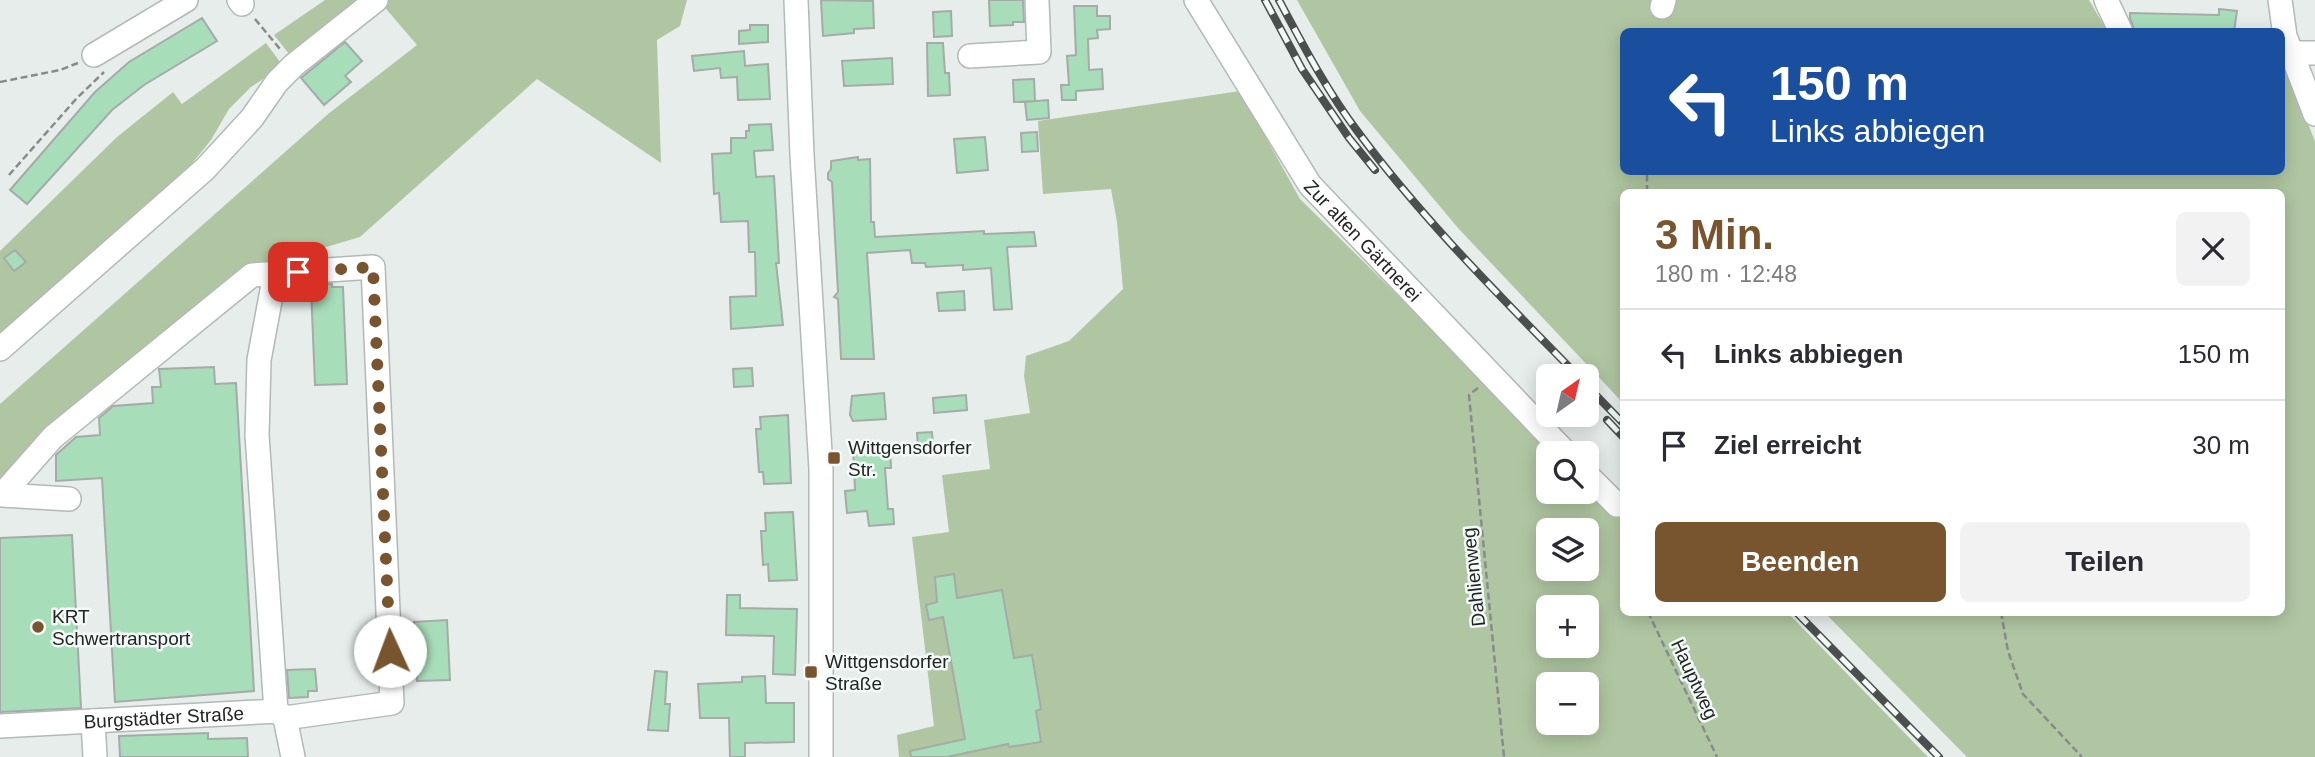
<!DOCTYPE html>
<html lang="de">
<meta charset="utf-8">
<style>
:root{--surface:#fff;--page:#f2f2f3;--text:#2b2b33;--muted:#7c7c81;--line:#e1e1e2;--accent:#79552f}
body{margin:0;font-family:Arial,sans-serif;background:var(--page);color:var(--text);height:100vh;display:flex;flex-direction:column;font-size:26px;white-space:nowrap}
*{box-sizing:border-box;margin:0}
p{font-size:23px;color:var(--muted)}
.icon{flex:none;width:38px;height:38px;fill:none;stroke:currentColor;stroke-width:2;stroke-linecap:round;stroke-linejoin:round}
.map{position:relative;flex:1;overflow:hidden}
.side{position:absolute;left:1620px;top:189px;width:665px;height:427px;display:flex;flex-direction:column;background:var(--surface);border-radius:10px;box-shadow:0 4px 18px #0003}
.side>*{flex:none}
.guide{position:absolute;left:1620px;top:28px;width:665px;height:147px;border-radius:10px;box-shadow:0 4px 18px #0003;background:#1a4fa0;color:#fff;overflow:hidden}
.needle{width:46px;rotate:34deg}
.buttons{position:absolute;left:1536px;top:364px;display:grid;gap:14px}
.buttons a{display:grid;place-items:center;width:63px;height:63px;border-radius:10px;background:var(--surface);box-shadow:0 4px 18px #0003;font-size:35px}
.pin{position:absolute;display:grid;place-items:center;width:60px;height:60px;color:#fff;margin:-30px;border-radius:14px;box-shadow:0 4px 10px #0006}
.me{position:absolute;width:77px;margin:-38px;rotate:358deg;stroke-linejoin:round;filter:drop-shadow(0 0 5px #0008)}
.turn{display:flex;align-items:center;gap:24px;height:147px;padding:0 35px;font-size:32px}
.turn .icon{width:91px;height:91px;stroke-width:2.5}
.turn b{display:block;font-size:49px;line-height:60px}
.round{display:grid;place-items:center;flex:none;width:74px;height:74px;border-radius:10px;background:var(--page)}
.headline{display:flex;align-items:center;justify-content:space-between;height:119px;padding:0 35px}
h1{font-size:42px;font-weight:700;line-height:52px;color:var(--accent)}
.primary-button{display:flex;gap:14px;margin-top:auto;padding:14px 35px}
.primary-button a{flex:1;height:80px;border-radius:10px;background:var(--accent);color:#fff;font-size:28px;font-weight:700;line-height:80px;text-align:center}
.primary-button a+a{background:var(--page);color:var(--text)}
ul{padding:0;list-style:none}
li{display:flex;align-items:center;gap:21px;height:91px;padding:0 35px;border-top:2px solid var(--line)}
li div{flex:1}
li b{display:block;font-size:26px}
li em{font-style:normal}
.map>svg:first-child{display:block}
.green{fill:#b0c6a2;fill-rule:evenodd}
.building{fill:#a8ddba;stroke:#a5aba7;stroke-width:2}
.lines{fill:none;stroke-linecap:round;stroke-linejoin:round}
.minor-casing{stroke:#b2b9b7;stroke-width:26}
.path{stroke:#878c8a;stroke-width:2.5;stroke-dasharray:7 3.5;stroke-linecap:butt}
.minor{stroke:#fff;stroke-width:23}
.rail-casing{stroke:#4b4f4e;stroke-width:8}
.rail{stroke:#f3faf8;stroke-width:5;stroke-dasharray:16;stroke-linecap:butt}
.route{stroke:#79552f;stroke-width:12;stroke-dasharray:0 21.6}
.poi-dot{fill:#79552f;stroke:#f3faf8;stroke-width:2.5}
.labels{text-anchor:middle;stroke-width:5;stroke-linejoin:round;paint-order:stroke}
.street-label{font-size:19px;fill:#222524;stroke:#f3faf8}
.poi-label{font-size:19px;fill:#222524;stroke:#f3faf8;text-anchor:start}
</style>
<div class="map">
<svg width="2315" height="757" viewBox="0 0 2315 757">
<rect width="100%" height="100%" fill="#e6edeb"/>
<path class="green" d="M325 0H687L680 26 657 40 661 163 537 79 360 237 258 267 0 480V404L328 114 417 45 381 3 293 59 274 35Z
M1297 0H2089L2107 31 1624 32V172H2282V65H2284L2315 141V757H1967L1825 613 2282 612V192H1624V404L1458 228 1360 111Z
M266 43 283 66 251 87 229 109 211 140 185 172 0 339V251L117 137 173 92 182 104Z
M1240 91 1300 199 1442 339 1453 326 1582 453H1549V492H1587V458L1624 494V612L1788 613 1928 757H899L897 735 934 726 912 537 949 532 942 475 990 469 984 420 1030 413 1024 376 1026 356 1069 341 1123 289 1117 222 1111 189 1043 194 1038 121ZM1549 530H1587V569H1549ZM1549 607H1587V646H1549ZM1549 684H1587V723H1549Z"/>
<path class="building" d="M821 0 873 1 874 28 854 29V33L823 36Z
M989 0H1023L1024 22H1013V25L990 26Z
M1074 6H1097V16H1110V29L1097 30 1098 38 1088 39 1089 70 1102 69 1103 89 1076 91V100H1062L1061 85H1069L1067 56 1076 55Z
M2219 9 2237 11 2234 32H2135L2130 18V13L2219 15Z
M951 11 952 36 934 37 933 12Z
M202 18 217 41 144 85 112 110 27 204 10 190 95 92 129 62Z
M750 25H768V42L739 44V31L750 30Z
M345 42 362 61 345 76 351 82 324 105 301 78Z
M927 43H943L945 73H949L950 95 928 96Z
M744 51 745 66 768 64 770 99 738 100 737 77 721 78 720 68 694 71 692 56Z
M892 58 893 84 844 86 842 61Z
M1034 79 1035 101 1014 102 1013 80Z
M1048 100 1049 118 1027 120 1025 102Z
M771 124 773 150 754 151 756 177 774 176 779 263H776L783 325 731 329 730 297 756 296 755 252H749L748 221 721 222 719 193 714 194 712 154 731 153V138H746V131H749V125Z
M1037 132 1038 151 1022 152 1021 133Z
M985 137 988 170 957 173 954 139Z
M858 157V160L870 159 871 222H874L875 237 984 231V234L1034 232 1036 246 1007 247 1012 309 994 310 991 268 963 270V265L926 267 925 263H912L910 250 867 253 874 359H841L838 299 834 297 838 292 832 182 828 179V173L831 169V161Z
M15 250 26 262 14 271 4 258Z
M332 284V287H343L347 384 315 385 311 288H318V285Z
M964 291 965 310 939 311 937 293Z
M214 367 215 384 236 383 254 691 115 702 102 478 56 481V455L76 437 100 435 99 418 113 406 153 403 152 387H161L159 369Z
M752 368 753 386 734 387 733 369Z
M884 393 886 419 853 421 850 415 852 396Z
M966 395 967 410 934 413 933 398Z
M788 415 791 483 764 484 763 472H759L756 429H761L760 417Z
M932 432 933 447 918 448 917 433Z
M890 446 891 468H885L888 509H893L894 524 869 526 867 511 847 513 845 491 855 490 853 448Z
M793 512 797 580 769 581 768 564 763 565 761 531H766L765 513Z
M72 535 81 708 0 712V538Z
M954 574 957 598 1002 590 1014 658 1032 655 1041 709 1036 711 1041 742 1009 747 1008 744 947 757H911L910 751 965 739 943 617 929 620 926 605 937 602 935 577Z
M727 595H740V608L797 609 795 675 773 674 774 636 726 635Z
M447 620 450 680 417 681 414 622Z
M315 669 317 691H308V697L289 698 287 670Z
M655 671 667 672 665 704H670L668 731 648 730Z
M765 676 766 703H794V742L745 743V757H730L729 718H700L698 684 742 682V677Z
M208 733V739L247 738 248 757H120L119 736Z"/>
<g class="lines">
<g class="minor-casing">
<g id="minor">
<path d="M239 0 242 4"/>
<path d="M796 0 802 155 821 469V757"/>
<path id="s1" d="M1196 0 1310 185 1566 453"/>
<path d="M2106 0 2121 32"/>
<path d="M2280 0 2285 36 2315 114"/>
<path d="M1662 7 1664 0"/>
<path d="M2282 53H2315"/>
<path d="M94 55 186 0"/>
<path d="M970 56 1039 52 1037 0"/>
<path d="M275 274 259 360 257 435 276 711"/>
<path d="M0 349 205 169 252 118 277 82 294 65 376 0"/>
<path d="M1587 475 1617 505"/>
<path d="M69 499 2 495 53 437 252 275 373 267 392 703 285 718"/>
<path d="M93 721 95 757"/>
<path id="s2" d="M0 726 277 711 285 718 293 757"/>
</g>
</g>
<path class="path" d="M255 19 280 49
M0 82 60 70 78 63
M9 175 77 98 104 72
M1647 192V172
M1478 388 1469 395 1504 757
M1621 525 1624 535
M1648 612 1717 757
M2001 612 2008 651 2023 694 2082 757"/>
<use href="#minor" class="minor"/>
<g class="rail-casing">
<path id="rail" d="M1265 0 1302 69 1349 138 1375 170
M1279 0C1303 45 1327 91 1358 132 1423 220 1502 298 1578 376
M1587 386 1624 424
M1607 420 1624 438
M1796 612 1939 757"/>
</g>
<use href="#rail" class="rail"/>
</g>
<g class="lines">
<path class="route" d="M298 272 373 267 390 651"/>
</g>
<g class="poi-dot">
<rect x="827" y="451" width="14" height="14" rx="3.5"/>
<circle cx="38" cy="627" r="7"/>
<rect x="804" y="665" width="14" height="14" rx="3.5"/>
</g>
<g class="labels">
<g class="street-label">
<text dy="7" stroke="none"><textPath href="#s1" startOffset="294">Zur alten Gärtnerei</textPath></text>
<text transform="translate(1473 577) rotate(-96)" y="7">Dahlienweg</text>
<text transform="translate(1695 679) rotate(65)" y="7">Hauptweg</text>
<text dy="7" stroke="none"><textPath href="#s2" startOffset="164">Burgstädter Straße</textPath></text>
</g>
<g class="poi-label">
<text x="848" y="454">Wittgensdorfer<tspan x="848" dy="22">Str.</tspan></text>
<text x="52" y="623">KRT<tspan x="52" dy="22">Schwertransport</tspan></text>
<text x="825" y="668">Wittgensdorfer<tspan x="825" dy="22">Straße</tspan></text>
</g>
</g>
</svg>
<div class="buttons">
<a><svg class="needle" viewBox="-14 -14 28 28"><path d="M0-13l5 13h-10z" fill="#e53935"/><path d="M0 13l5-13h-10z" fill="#7c7c81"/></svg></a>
<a><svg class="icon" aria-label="search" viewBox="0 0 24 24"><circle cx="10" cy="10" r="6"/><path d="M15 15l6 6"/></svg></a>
<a><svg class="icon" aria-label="layers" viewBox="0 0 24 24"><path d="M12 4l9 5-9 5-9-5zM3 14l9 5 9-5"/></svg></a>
<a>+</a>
<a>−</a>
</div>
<div class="pin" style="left:298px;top:272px;background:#d93025"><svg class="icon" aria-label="arrive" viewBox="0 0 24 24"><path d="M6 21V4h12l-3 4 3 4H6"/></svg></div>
<svg class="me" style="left:390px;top:651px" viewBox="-20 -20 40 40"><circle r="19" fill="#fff"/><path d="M0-13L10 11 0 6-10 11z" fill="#79552f"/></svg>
<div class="guide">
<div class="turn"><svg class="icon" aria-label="left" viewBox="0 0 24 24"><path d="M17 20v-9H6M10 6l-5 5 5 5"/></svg><div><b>150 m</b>Links abbiegen</div></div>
</div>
<section class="side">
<div class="headline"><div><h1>3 Min.</h1><p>180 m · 12:48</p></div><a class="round"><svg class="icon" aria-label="close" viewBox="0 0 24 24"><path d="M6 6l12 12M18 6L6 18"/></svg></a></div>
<ul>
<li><svg class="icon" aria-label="left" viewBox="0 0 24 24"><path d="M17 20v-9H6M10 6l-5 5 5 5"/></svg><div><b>Links abbiegen</b></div><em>150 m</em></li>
<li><svg class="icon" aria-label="arrive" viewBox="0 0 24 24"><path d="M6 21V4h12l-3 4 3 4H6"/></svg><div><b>Ziel erreicht</b></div><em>30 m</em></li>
</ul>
<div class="primary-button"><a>Beenden</a><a>Teilen</a></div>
</section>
</div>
